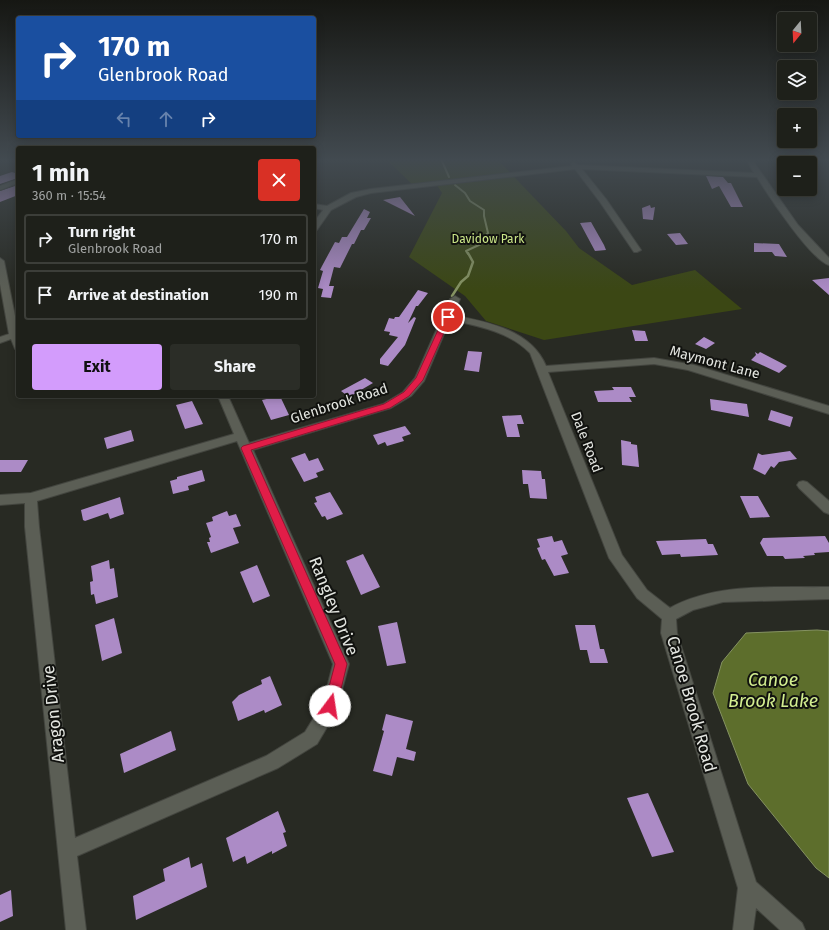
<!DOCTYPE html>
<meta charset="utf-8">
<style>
:root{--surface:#1e201a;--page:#2b2d27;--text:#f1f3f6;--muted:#a1a3a2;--line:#3c3e39;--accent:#d39cfc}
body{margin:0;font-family:"Fira Sans",sans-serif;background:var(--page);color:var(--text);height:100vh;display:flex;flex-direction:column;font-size:15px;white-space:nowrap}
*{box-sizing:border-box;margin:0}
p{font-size:13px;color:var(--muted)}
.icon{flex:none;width:22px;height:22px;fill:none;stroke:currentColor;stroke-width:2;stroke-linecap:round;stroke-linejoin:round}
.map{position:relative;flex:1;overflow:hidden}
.side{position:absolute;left:16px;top:146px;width:300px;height:252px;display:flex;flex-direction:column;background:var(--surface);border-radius:4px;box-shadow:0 2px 10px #0003,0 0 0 1px var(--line)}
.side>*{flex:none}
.guide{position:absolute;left:16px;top:16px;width:300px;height:122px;border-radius:4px;box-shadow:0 2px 10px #0003,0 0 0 1px var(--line);background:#1a4fa0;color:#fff;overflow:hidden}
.needle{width:26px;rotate:198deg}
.buttons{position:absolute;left:777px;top:12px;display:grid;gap:8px}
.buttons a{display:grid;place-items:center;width:40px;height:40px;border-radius:4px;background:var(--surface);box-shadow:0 2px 10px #0003,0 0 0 1px var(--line);font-size:20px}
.pin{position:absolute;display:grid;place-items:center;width:34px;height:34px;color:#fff;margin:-17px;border:2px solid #fff;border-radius:50%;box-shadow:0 1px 4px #0007}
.me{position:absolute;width:44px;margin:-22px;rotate:14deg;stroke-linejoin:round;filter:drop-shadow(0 0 3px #0008)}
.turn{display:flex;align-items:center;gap:14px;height:84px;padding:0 16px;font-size:18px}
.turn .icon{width:52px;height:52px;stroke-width:2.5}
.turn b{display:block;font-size:28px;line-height:34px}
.lanes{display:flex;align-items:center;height:38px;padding:0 16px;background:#0003;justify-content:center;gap:20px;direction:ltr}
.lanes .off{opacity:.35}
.round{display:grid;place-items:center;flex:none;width:42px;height:42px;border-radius:4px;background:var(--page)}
.head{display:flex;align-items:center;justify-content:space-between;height:68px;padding:0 16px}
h1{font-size:24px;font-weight:700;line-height:30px}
.primary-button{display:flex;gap:8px;margin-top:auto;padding:8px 16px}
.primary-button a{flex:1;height:46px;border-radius:4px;background:var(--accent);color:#111;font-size:16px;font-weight:700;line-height:46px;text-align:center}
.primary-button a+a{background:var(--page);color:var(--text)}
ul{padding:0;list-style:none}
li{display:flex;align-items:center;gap:12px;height:50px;margin:0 8px 6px;padding:0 8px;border:2px solid var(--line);border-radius:4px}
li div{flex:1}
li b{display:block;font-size:15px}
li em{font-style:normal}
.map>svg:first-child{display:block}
.green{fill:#3b4714}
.water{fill:#5d6e2c;stroke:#859262}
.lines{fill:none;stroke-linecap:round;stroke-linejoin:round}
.stream-far1{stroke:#859262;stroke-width:2}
.stream{stroke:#859262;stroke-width:2.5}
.building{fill:#ac8bc6}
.minor-casing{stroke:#43453f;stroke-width:2}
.minor{fill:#5b5e55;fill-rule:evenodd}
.route{fill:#e11d48;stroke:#92132f}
.labels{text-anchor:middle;stroke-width:4;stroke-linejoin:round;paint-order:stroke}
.far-park-label{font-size:12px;fill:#cbe688;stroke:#11120f}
.street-label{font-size:14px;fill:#e3e5e0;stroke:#11120f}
.near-street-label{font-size:17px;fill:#e3e5e0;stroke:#11120f}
.near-water-label{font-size:18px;font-style:italic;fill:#d3ee90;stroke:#11120f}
</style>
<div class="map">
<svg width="829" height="930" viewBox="0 0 829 930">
<rect width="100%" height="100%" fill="#282a23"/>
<path class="green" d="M388 161H499L566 231 579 248 632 285 695 270 742 309 544 340 486 321 465 296 409 257 442 193 435 182 412 184Z"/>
<path class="water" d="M817 630 829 631V878L816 868 748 784 713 693 722 662 746 633Z"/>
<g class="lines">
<path class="stream-far1" d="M442 161 449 177
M455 185 465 193 470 201 484 210V216L488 233 482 239 481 244 466 251 468 254"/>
<path class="stream" d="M452 296 461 282 468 276 473 262 468 253"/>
</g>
<path class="building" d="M12 172 18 174V178L0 184V176Z
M706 176 723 177 728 183H731L743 207H731L719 186 712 189Z
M18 185V195L0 202V191Z
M400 197 415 216 383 200Z
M650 205 651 208 655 207 653 220 643 219 642 208Z
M364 209 370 212 367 218H371L364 230H361L354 244H352L340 268 334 267 329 286H334L331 298 321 297 323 289 318 288 323 271 320 270 322 266 335 242 339 243 342 237H347Z
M591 222 604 245 606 250 595 251 580 223Z
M680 233 688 244 676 245 667 234Z
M754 243 779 244 787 257 775 256 772 252H754Z
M829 278V295L812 280Z
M418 290 428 293 418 306H416L408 323 414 317 416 318 405 345 388 366 380 364V359L398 337 389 335 390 332 384 331 389 318 394 319 395 317H399Z
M632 330 645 331 648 341H635Z
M704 337 715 343 706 349 695 344Z
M468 351 482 352 479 372 464 370Z
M755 352 758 354 760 352 787 366 779 373 751 360 756 355Z
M365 378 373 383 349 397 341 391Z
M612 387H631L636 397H629L632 402H598L594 391 614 390Z
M280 396 289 415 271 420 262 400Z
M710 399 747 404 749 417 711 410Z
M192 401 203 424 185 429 176 405Z
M771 410 793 417 790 427 768 420Z
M521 415 524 424H517L520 437H507L502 416Z
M405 426 411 434 402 437 404 441 387 446 385 442 378 445 373 435Z
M131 430 134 441 107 449 104 438Z
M621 440 631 442V444L637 445 639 467 622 465Z
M790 451 797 459 779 462 774 468 771 466 765 475 753 469 758 453 762 455Z
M305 453 309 461 318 458 324 470 316 473 318 477 304 482 291 458Z
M0 460H28L21 472H0Z
M202 470 205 481 188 486 189 490 173 494 170 481 177 479V477Z
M522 470 541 471 542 479H545L547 499 530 498 528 484H523Z
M330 492 343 514 327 520 325 516 322 517 314 503 317 502 315 497Z
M740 496H758L770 517 750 518Z
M120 497 124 514 110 519 108 513 85 521 83 520 81 510Z
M227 511 229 516 236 514 241 526 233 528 239 543 211 553 207 542H210L209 538 211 537 206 523 213 521 212 517Z
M552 536 554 542 562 540 568 554 561 556 569 573 554 576 545 559 542 560 537 548 540 547 537 539Z
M825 536 829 543V552L814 553 815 555 803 556 805 558 785 559 783 556H767L760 543 763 538Z
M706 539 708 544H713L718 555 681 557 680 554 662 555 656 541Z
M363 554 380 587 361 595 346 561Z
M109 560 110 569 114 568 118 597 96 604 94 594 91 595 90 582 93 581 91 566Z
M257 565 270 596 253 603 240 572Z
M114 618 122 653 102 661 95 625Z
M397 622 406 663 387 666 378 626Z
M575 625H595L600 649H604L608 663H590L587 650H580Z
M270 676 282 705 265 713 264 710 238 721 232 702 239 695 262 684 261 680Z
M386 714 413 721 406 749 416 752 414 761 397 757 392 776 373 771 384 731 382 730Z
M171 731 176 750 124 773 120 754Z
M648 793 674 852 652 857 627 798Z
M278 811 286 832 283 833 287 846 272 854V851L247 864 245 856 233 862 226 838Z
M189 857 191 868 202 863 207 887 136 920 133 896 165 881 163 869Z
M11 890 13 916 0 922V895Z"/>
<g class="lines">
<g class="minor-casing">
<path id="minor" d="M747 161H753L798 225 829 258V265C811 260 768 195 757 177L582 169 606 199 641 250 637 252H634L600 202 575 169 371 193 356 197 331 210 317 230H314V222L323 210 314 208V204L327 206 351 193 371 189 572 166 571 164 574 162 578 165 754 173Z
M18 179V183L0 190V186Z
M0 258 4 261 18 331V350L15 349 11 339 0 343V337L9 334 0 284Z
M455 296 460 299 453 315C488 322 531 330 546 366L654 358 694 365 829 406V414L688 370 654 364 548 372 622 555 647 590 670 608C717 582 776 588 829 587V599L723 602 693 610 676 619 677 633 756 882 802 923 805 930H780L756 908 753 930H733L738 888 661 633 662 619 637 598 609 558 530 353C510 332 478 326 450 320L424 381 411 396 391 408 253 450 349 664 336 712 317 744 278 768 77 856 86 930H66L25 527V503L0 505V495L31 493 234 434 218 396H228L249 443 383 404 403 392 415 378 450 299ZM237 441 333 664 323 703 305 732 266 756 75 838 39 527 37 501Z
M803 481 807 482 829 501V514L824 512 799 488 797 485 799 482Z"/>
</g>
<use href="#minor" class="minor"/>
</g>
<linearGradient id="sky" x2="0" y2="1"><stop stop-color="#161713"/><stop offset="0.55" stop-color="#424a50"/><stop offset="1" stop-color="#424a50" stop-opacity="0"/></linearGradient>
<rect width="829" height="291" fill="url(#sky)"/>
<path class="route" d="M448 315 451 317 423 380 409 396 390 408 251 450 347 664 337 706 335 711 330 712 326 711 324 706 335 664 241 448 243 446 384 404 404 392 416 378 444 317Z"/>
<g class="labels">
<g class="far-park-label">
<text x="488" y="243">Davidow Park</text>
</g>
<g class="street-label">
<text transform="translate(715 362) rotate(15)" y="5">Maymont Lane</text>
<text transform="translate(339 403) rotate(-18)" y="5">Glenbrook Road</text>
<text transform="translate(587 442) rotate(69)" y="5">Dale Road</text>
</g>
<g class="near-street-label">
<text transform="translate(334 606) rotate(68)" y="6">Rangley Drive</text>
<text transform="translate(692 704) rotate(74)" y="6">Canoe Brook Road</text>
<text transform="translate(53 714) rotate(-96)" y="6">Aragon Drive</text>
</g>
<g class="near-water-label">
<text x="773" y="686">Canoe<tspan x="773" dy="21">Brook Lake</tspan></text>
</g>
</g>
</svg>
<div class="buttons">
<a><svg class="needle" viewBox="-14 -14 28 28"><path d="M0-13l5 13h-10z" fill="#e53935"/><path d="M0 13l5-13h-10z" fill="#a1a3a2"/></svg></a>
<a><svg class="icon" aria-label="layers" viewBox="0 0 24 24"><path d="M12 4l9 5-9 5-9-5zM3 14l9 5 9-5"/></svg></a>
<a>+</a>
<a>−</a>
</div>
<div class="pin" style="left:448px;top:317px;background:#d93025"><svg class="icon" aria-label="arrive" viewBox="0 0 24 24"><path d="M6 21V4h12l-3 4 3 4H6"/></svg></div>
<svg class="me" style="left:330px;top:706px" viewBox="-20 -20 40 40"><circle r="19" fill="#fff"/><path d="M0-13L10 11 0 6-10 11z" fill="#e11d48"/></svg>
<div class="guide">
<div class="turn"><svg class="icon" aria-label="right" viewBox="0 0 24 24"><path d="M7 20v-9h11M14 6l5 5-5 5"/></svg><div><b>170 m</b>Glenbrook Road</div></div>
<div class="lanes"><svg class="icon off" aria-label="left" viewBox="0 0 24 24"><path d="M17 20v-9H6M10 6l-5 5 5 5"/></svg><svg class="icon off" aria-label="ahead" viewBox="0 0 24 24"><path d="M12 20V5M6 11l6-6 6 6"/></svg><svg class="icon" aria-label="right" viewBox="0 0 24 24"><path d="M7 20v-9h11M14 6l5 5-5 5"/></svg></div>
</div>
<section class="side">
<div class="head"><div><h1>1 min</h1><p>360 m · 15:54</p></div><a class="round" style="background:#d93025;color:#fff"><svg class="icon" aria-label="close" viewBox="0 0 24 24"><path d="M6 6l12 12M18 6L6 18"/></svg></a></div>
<ul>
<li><svg class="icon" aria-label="right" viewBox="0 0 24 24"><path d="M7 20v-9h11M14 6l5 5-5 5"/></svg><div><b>Turn right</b><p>Glenbrook Road</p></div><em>170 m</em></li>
<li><svg class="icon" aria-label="arrive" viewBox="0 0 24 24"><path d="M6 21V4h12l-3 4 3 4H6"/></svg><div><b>Arrive at destination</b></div><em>190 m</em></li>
</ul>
<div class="primary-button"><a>Exit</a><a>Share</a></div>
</section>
</div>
